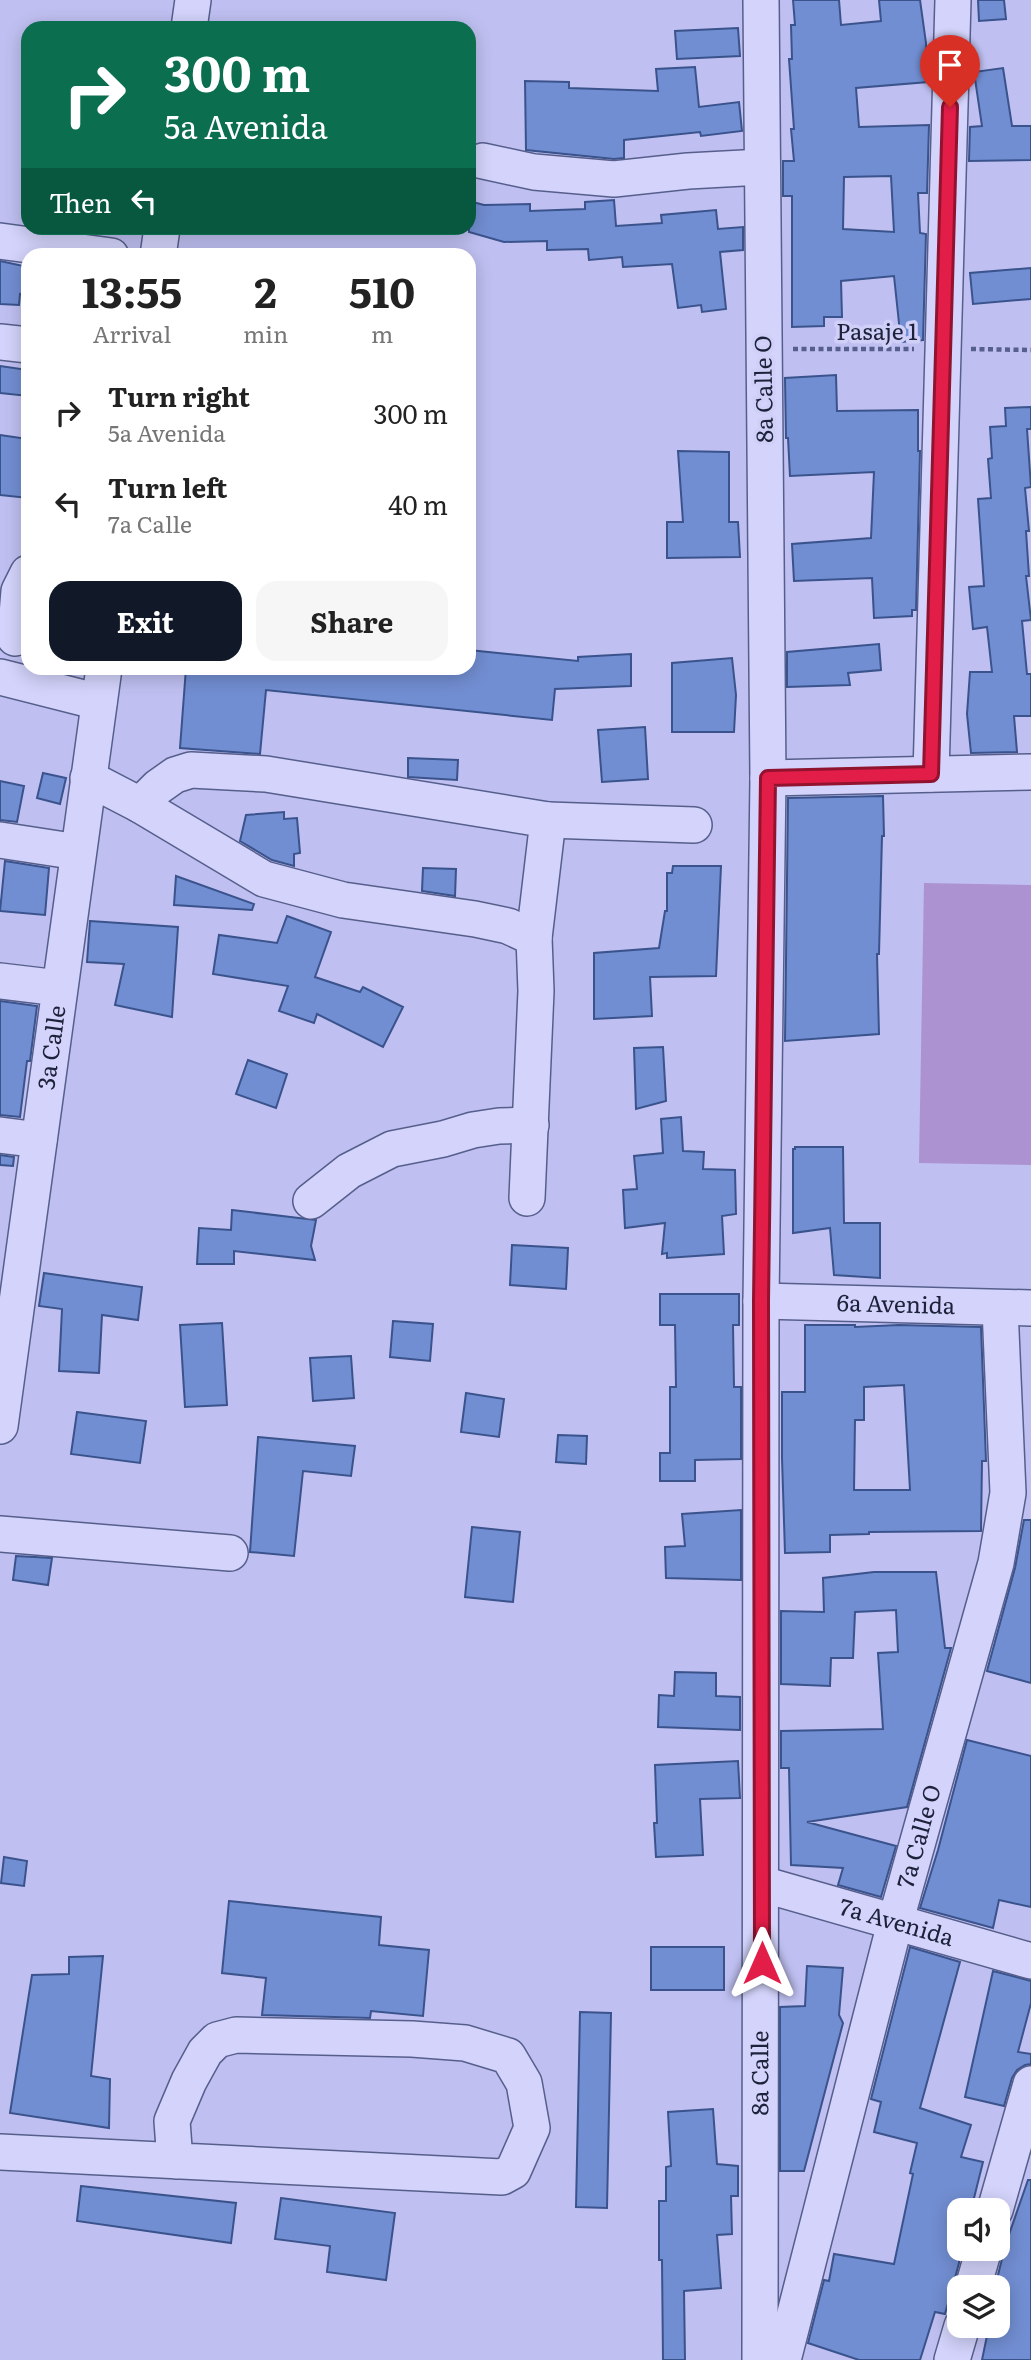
<!DOCTYPE html>
<style>
:root{--surface:#fff;--page:#f6f6f6;--text:#222;--muted:#767676;--accent:#111827}
body{margin:0;font-family:Literata,serif;background:var(--page);color:var(--text);height:100vh;display:flex;flex-direction:column;font-size:26px;white-space:nowrap}
*{box-sizing:border-box;margin:0}
p{font-size:23px;color:var(--muted)}
.icon{flex:none;width:38px;height:38px;fill:none;stroke:currentColor;stroke-width:2;stroke-linecap:round;stroke-linejoin:round}
.map{position:relative;flex:1;overflow:hidden}
.panel{position:absolute;left:21px;top:248px;width:455px;height:427px;display:flex;flex-direction:column;background:var(--surface);border-radius:21px;box-shadow:0 4px 18px #0003}
.panel>*{flex:none}
.banner{position:absolute;left:21px;top:21px;width:455px;height:214px;border-radius:21px;box-shadow:0 4px 18px #0003;background:#0b6e4f;color:#fff;overflow:hidden}
.buttons{position:absolute;left:947px;top:2198px;display:grid;gap:14px}
.buttons a{display:grid;place-items:center;width:63px;height:63px;border-radius:14px;background:var(--surface);box-shadow:0 4px 18px #0003;font-size:35px}
.pin{position:absolute;display:grid;place-items:center;width:60px;height:60px;color:#fff;margin:-72px -30px;border-radius:50% 50% 50% 0;rotate:-45deg;box-shadow:0 0 7px #0007}
.pin .icon{rotate:45deg}
.me{position:absolute;width:77px;margin:-38px;rotate:0deg;stroke-linejoin:round;filter:drop-shadow(0 0 5px #0008)}
.turn{display:flex;align-items:center;gap:24px;height:147px;padding:0 28px;font-size:32px}
.turn .icon{width:91px;height:91px;stroke-width:2.5}
.turn b{display:block;font-size:49px;line-height:60px}
.then{display:flex;align-items:center;height:66px;padding:0 28px;background:#0003;gap:14px;font-size:26px}
.eta{display:flex;justify-content:space-evenly;align-items:center;height:119px;text-align:center}
.eta b{font-size:42px;font-weight:700;line-height:49px}
.cta{display:flex;gap:14px;margin-top:auto;padding:14px 28px}
.cta a{flex:1;height:80px;border-radius:21px;background:var(--accent);color:#fff;font-size:28px;font-weight:700;line-height:80px;text-align:center}
.cta a+a{background:var(--page);color:var(--text)}
ul{padding:0;list-style:none}
li{display:flex;align-items:center;gap:21px;height:91px;padding:0 28px}
li div{flex:1}
li b{display:block;font-size:26px}
li em{font-style:normal}
.map>svg:first-child{display:block}
.green{fill:#ac92d0}
.building{fill:#728ed2;stroke:#3a538c;stroke-width:2;fill-rule:evenodd}
.lines{fill:none;stroke-linecap:round;stroke-linejoin:round}
.minor-casing{stroke:#565f8b;stroke-width:38}
.path{stroke:#565f8b;stroke-width:4.5;stroke-dasharray:5 3.5;stroke-linecap:butt}
.minor{stroke:#d3d3fb;stroke-width:35}
.route-casing{stroke:#92132f;stroke-width:18}
.route{stroke:#e11d48;stroke-width:12}
.labels{text-anchor:middle;stroke-width:7;stroke-linejoin:round;paint-order:stroke}
.street-label{font-size:23px;fill:#1c223a;stroke:#cfcff8}
</style>
<div class="map">
<svg width="1031" height="2360" viewBox="0 0 1031 2360">
<rect width="100%" height="100%" fill="#bfbff1"/>
<path class="green" d="M924 883 1031 885V1165L919 1163Z"/>
<path class="building" d="M793 0H839L841 25 881 21 879 0H920L926 43 928 82 856 88 859 127 929 125 927 193H918L920 233 926 234 923 340 901 342 894 276 841 281 842 317H824V326L792 327V196H783V161H794L791 129H794L789 59H792L791 25H795ZM891 176 894 232 843 229 844 177Z
M978 0H1004L1006 19 979 21Z
M738 28 740 56 677 59 675 31Z
M695 67 699 107 739 102 742 131 701 136 700 132 624 140V158L614 159 526 150 525 81 569 82V88L658 91 656 69Z
M1003 68 1012 126H1031V160L969 161 970 127 982 126 974 72Z
M614 200 616 226 662 223 661 215 716 210 718 229 743 227V250L720 252 726 309 702 312 701 305 678 308 672 264 623 267 622 257 589 260 588 249 547 250V241L504 242 469 232V201L484 205 530 204V211L585 209V202Z
M0 261 28 267V296L20 294 19 305 0 304Z
M1031 268V299L973 304 970 273Z
M0 366 28 370V396L0 393Z
M836 375 837 411 918 410V451H920L916 610H912V616L874 618 872 578 794 581 792 544 871 538 874 472 790 476 788 438H786L785 378Z
M1031 407V429H1027L1031 487 1025 488 1029 531H1026L1029 576H1026L1031 620 1022 621 1027 674H1031V716H1014L1017 752 971 753 967 714 970 672H992L987 627 973 629 969 587 984 586 978 499 991 498 988 459 992 458 990 427 1006 426 1005 408Z
M0 435 28 439V498L0 495Z
M678 451 729 452V522H738L740 557 667 558V522H683Z
M879 644 881 670 848 673 850 685 787 687V652Z
M469 650 578 661V657L631 654V686L555 689 552 720 266 690 260 754 180 748 186 668H469Z
M732 658 736 695 734 732H672V663Z
M645 727 648 779 602 782 598 730Z
M408 758 458 760 457 780 408 777Z
M43 773 66 778 60 804 37 798Z
M0 781 24 786 17 822 0 820Z
M883 796 884 836H882L879 954H877L879 1034 785 1041 788 798Z
M284 812V819L297 818 300 853 294 854V866L272 860 240 841 246 815Z
M5 861 49 868 45 915 0 911Z
M673 866H721L716 976 650 977 652 1016 594 1019V953L659 948 665 911H667V873H672Z
M423 868 456 869 455 896 422 891Z
M176 876 254 904 252 910 174 905Z
M287 916 331 932 315 977 360 992 363 987 403 1007 383 1047 317 1014 314 1023 279 1011 288 986 213 974 219 935 277 943Z
M90 921 178 927 172 1017 115 1005 124 964 87 962Z
M0 1001 37 1006 30 1061H27L20 1117 0 1115Z
M663 1047 666 1101 636 1109 634 1048Z
M248 1060 287 1074 276 1108 236 1094Z
M681 1117 683 1151 704 1152 703 1169 735 1170 736 1214 722 1216 724 1254 667 1258V1253L662 1254 665 1223 625 1228 623 1190 637 1189 634 1156 663 1153 661 1119Z
M795 1147H843L844 1223H880V1278L834 1275 830 1228 793 1233V1149H795Z
M0 1155 14 1157 13 1166 0 1165Z
M232 1210 316 1220 311 1246 315 1260 234 1251V1264H197L199 1228 231 1230Z
M512 1245 568 1248 566 1289 510 1285Z
M44 1273 142 1287 138 1320 102 1315 99 1373 59 1371 62 1309 39 1306Z
M660 1294H739V1325H733L734 1387H741V1459L695 1460V1481H660V1453H670V1387H676L675 1325H660Z
M393 1321 433 1324 430 1361 390 1357Z
M222 1323 227 1405 185 1407 180 1325Z
M805 1325H855V1327L899 1325 981 1327 986 1461H982L981 1531 869 1532V1534L830 1535V1552L785 1553 782 1458V1392H805ZM904 1385 910 1490H854L855 1420H864V1387Z
M351 1356 354 1398 313 1401 310 1358Z
M466 1393 504 1399 499 1437 461 1432Z
M77 1412 146 1421 140 1463 71 1454Z
M558 1435 587 1436 586 1464 556 1462Z
M258 1437 355 1446 351 1476 303 1471 294 1556 250 1552Z
M741 1510V1580L666 1578 665 1547 685 1546 682 1514Z
M1024 1520H1031V1683L987 1671 1015 1568Z
M472 1527 520 1532 513 1602 465 1597Z
M16 1556 52 1558 48 1585 13 1580Z
M874 1572H936L945 1648H951L907 1807 807 1822 896 1846 881 1897 838 1885 843 1868 791 1865 789 1768H781V1731L883 1729 878 1653 898 1652 896 1610 855 1612 853 1658H831L830 1686 781 1684V1611L824 1612 823 1578Z
M675 1672 716 1673V1696L740 1697V1730L658 1727 659 1695 674 1696Z
M967 1740 1031 1756V1907L999 1900 993 1928 920 1908 938 1850Z
M738 1761 740 1798 700 1799 703 1855 656 1857 654 1823H657L655 1765Z
M4 1857 27 1861 24 1886 1 1883Z
M229 1901 381 1917 379 1945 429 1950 423 2016 371 2011 370 2018 262 2015 266 1978 222 1973Z
M651 1947H724V1990H651Z
M910 1947 960 1962 920 2108 971 2125 961 2157 983 2162 971 2210H959V2263L945 2314 935 2312 920 2360H859L808 2343 824 2280 829 2281 834 2254 894 2264 913 2174 910 2173 917 2143 874 2132 881 2102 871 2099Z
M103 1956 91 2076 110 2079 109 2128 10 2113 32 1975 69 1974V1957Z
M807 1966 843 1968 839 2015 843 2023 804 2171H780V2007L805 2006Z
M993 1971 1031 1981V2003L1018 2052 1031 2054V2064L1025 2065 1017 2070 1012 2078 1004 2106 965 2097Z
M580 2012 611 2013 607 2208 576 2207Z
M713 2109 717 2164 738 2166V2196H731L732 2234 717 2235 721 2288 684 2291 685 2360H663L662 2260H659V2201H666V2167L671 2166 668 2112Z
M1028 2180H1031V2360H982L989 2326H998V2275L1003 2255V2243H1006Z
M81 2186 236 2203 231 2243 77 2221Z
M281 2198 395 2213 386 2280 327 2272 330 2246 275 2239Z"/>
<g class="lines">
<g class="minor-casing">
<g id="minor">
<path d="M189 28 193 0"/>
<path d="M483 161 534 172 614 179 688 171 762 167"/>
<path d="M0 241 111 256"/>
<path d="M158 256 162 228"/>
<path d="M0 342 28 345"/>
<path d="M15 638 19 591 28 573"/>
<path d="M0 677 99 702"/>
<path d="M931 774 953 0"/>
<path d="M88 778 140 805 264 879 343 900 475 919 508 926 534 938 536 991 527 1198"/>
<path d="M768 778 1031 772"/>
<path d="M140 805 158 787 175 775 191 770 266 774 548 820 534 938"/>
<path d="M548 820 694 825"/>
<path d="M0 840 78 852"/>
<path d="M0 981 59 988"/>
<path d="M0 1135 39 1140"/>
<path d="M311 1201 349 1171 392 1149 443 1139 473 1130 499 1126 531 1125"/>
<path id="s1" d="M761 1301 1031 1308"/>
<path id="s2" d="M0 1426 104 668"/>
<path d="M0 1534 230 1553"/>
<path id="s3" d="M762 1884 1031 1961"/>
<path d="M0 2152 461 2175 502 2177 513 2171 532 2128 524 2083 508 2056 465 2043 412 2039 236 2035 217 2040 205 2052 189 2081 172 2121 175 2161"/>
<path d="M995 2210 1031 2084"/>
<path d="M973 2287 984 2249"/>
<path id="s4" d="M760 2360 761 1301 768 778 761 0"/>
<path id="s5" d="M783 2360 895 1923 996 1563 1008 1493 1000 1308"/>
<path d="M952 2360 962 2326"/>
</g>
</g>
<path class="path" d="M793 349H914
M971 349 1031 350"/>
<use href="#minor" class="minor"/>
</g>
<g class="lines">
<g class="route-casing">
<path id="route" d="M762 1963 761 1301 768 778 931 774 950 107"/>
</g>
<use href="#route" class="route"/>
</g>
<g class="labels">
<g class="street-label">
<text x="877" y="340">Pasaje 1</text>
<text transform="translate(764 389) rotate(-91)" y="8">8a Calle O</text>
<text dy="8" stroke="none"><textPath href="#s2" startOffset="382">3a Calle</textPath></text>
<text dy="8" stroke="none"><textPath href="#s1" startOffset="135">6a Avenida</textPath></text>
<text dy="8" stroke="none"><textPath href="#s5" startOffset="541">7a Calle O</textPath></text>
<text dy="8" stroke="none"><textPath href="#s3" startOffset="140">7a Avenida</textPath></text>
<text dy="8" stroke="none"><textPath href="#s4" startOffset="287">8a Calle</textPath></text>
</g>
</g>
</svg>
<div class="buttons">
<a><svg class="icon" aria-label="sound" viewBox="0 0 24 24"><path d="M4 9h4l5-4v14l-5-4H4zM17 9q2 3 0 6"/></svg></a>
<a><svg class="icon" aria-label="layers" viewBox="0 0 24 24"><path d="M12 4l9 5-9 5-9-5zM3 14l9 5 9-5"/></svg></a>
</div>
<div class="pin" style="left:950px;top:107px;background:#d93025"><svg class="icon" aria-label="arrive" viewBox="0 0 24 24"><path d="M6 21V4h12l-3 4 3 4H6"/></svg></div>
<svg class="me" style="left:762px;top:1963px" viewBox="-20 -20 40 40"><path d="M0-17L14 15 0 8-14 15z" fill="#e11d48" stroke="#fff" stroke-width="4"/></svg>
<div class="banner">
<div class="turn"><svg class="icon" aria-label="right" viewBox="0 0 24 24"><path d="M7 20v-9h11M14 6l5 5-5 5"/></svg><div><b>300 m</b>5a Avenida</div></div>
<div class="then">Then<svg class="icon" aria-label="left" viewBox="0 0 24 24"><path d="M17 20v-9H6M10 6l-5 5 5 5"/></svg></div>
</div>
<section class="panel">
<div class="eta">
<div><b>13:55</b><p>Arrival</p></div>
<div><b>2</b><p>min</p></div>
<div><b>510</b><p>m</p></div>
</div>
<ul>
<li><svg class="icon" aria-label="right" viewBox="0 0 24 24"><path d="M7 20v-9h11M14 6l5 5-5 5"/></svg><div><b>Turn right</b><p>5a Avenida</p></div><em>300 m</em></li>
<li><svg class="icon" aria-label="left" viewBox="0 0 24 24"><path d="M17 20v-9H6M10 6l-5 5 5 5"/></svg><div><b>Turn left</b><p>7a Calle</p></div><em>40 m</em></li>
</ul>
<div class="cta"><a>Exit</a><a>Share</a></div>
</section>
</div>
